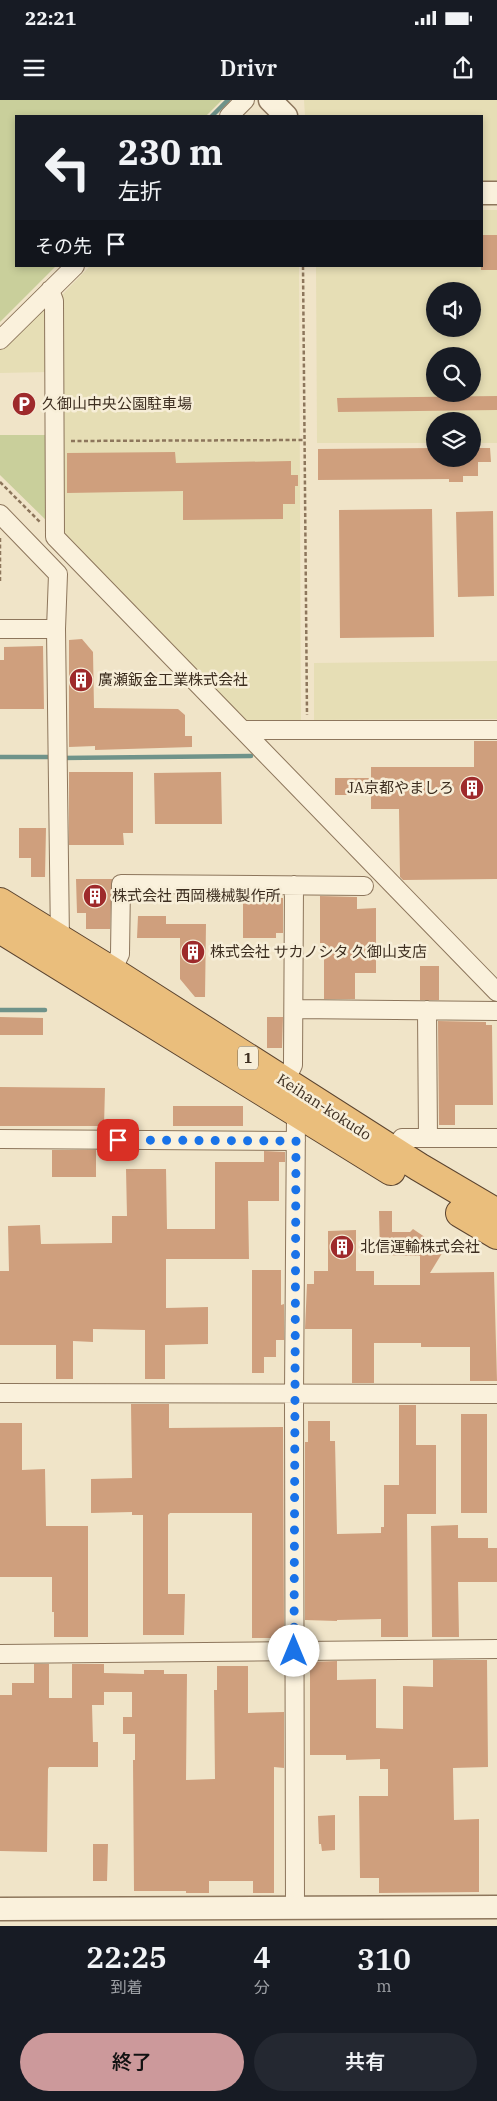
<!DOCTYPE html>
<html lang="ja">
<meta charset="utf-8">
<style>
:root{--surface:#171b24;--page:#242831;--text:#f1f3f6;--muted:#9ea1a6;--accent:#cc999b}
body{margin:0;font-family:"IBM Plex Serif","Noto Sans JP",serif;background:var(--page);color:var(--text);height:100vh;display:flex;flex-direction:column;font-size:19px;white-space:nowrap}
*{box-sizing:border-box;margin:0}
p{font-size:16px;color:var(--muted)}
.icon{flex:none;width:28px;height:28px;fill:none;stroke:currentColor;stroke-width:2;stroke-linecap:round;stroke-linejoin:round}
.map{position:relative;height:1826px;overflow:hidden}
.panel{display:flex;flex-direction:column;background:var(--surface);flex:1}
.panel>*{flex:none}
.top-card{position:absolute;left:15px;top:15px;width:468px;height:152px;border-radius:0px;box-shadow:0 2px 8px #0003;background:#171b24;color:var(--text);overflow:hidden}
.tools{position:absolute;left:426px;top:182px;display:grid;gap:10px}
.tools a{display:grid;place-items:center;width:55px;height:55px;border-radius:50%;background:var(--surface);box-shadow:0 2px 8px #0003;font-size:25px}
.pin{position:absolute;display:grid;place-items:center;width:42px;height:42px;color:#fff;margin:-21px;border-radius:10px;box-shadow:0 2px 8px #0006}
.me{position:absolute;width:55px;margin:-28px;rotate:0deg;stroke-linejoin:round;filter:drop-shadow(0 0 4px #0008)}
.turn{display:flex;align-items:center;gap:18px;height:105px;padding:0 20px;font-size:22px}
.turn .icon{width:65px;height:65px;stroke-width:2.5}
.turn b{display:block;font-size:35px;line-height:42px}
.then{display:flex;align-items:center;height:48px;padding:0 20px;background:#0003;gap:10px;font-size:19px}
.eta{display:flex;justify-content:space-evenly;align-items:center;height:85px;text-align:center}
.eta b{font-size:30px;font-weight:600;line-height:35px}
.primary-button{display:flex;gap:10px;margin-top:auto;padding:10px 20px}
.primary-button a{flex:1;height:58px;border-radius:30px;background:var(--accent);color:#111;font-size:20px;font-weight:600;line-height:58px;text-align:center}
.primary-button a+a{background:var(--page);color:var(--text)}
.status{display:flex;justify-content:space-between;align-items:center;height:35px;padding:0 25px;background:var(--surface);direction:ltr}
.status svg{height:14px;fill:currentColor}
header{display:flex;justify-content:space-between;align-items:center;height:65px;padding:0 20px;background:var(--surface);font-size:22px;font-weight:600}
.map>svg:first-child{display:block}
.farmland{fill:#e6deb5;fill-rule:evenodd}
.green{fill:#c9cf9b}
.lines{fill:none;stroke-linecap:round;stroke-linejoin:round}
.stream{stroke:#6f938a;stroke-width:4.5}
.building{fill:#cf9f7d}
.minor-casing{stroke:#8d765c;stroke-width:20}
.tertiary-casing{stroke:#8d765c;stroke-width:25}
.trunk-casing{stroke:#5b4430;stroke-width:30}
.path{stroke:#8d765c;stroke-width:2.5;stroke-dasharray:4 2.5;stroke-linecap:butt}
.minor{stroke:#faf1dc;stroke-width:18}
.tertiary{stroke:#faf1dc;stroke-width:22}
.trunk{stroke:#eabe7c;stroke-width:28}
.route{stroke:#1a73e8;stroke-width:9;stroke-dasharray:0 16.2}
.labels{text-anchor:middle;stroke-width:5;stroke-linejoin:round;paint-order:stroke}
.shield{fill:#f7eed8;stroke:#756857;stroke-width:1}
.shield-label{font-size:14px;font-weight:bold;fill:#3d2e20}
.poi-label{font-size:15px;fill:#3d2e20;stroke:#f7eed8;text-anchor:start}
.street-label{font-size:15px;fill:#3d2e20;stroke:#f7eed8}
</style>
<div class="status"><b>22:21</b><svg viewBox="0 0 49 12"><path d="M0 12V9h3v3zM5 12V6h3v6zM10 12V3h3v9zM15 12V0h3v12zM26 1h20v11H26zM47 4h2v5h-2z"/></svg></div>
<header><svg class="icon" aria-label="menu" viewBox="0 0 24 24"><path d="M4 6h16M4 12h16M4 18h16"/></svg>Drivr<svg class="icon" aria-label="share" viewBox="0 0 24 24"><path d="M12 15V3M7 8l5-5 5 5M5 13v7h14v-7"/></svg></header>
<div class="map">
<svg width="497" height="1826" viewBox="0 0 497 1826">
<rect width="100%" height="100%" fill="#f0e4c8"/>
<path class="farmland" d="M304 0H497V84L481 85V16H305Z
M481 110H497V343H473L472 321H435V343H317L316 166H481ZM435 191H472V229H435ZM435 256H472V294H435Z
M90 166H299L301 624 247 623 64 434 61 196Z
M48 204V272L0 273V250Z
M497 561V619L314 620V563Z"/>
<path class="green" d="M0 0H222L206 16H16V166H56L0 222Z
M0 335H49L50 424 0 375Z"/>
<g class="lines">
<path class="stream" d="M212 16 228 0
M0 657H54
M61 658 251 656
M0 910H45"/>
</g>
<path class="building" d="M481 135H497V170H481Z
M497 296V310L338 312 337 298Z
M435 348V359H472V348H490L491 362H478V376H463V382H449V379L318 380V349Z
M175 352 176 363 291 361V375H298V386H295V404H283V419L183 420V391L67 393V353Z
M432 409 434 537 340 538 339 410Z
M493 411 494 496 458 497 456 412Z
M82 539 93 552 94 608 178 609 185 615V636H192V647L95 650V646L69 647V540Z
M43 546 44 609H0V560H4V547Z
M474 641H497V779L403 780 400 777 399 709H371V695H335V678H371V667H474Z
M69 672H133V733H123L124 745H69Z
M221 672 222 724H155L154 673Z
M19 728H46L45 777H31V758H19Z
M76 779H112L110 829H86V813H77Z
M320 796 357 797V809L376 808V873H355V899H324V843H320Z
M243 798H283V833H276V838H243Z
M138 816H166V824H206L205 897H195L180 879V838H137Z
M420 866H439V900H420Z
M0 917 43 918V935H0Z
M267 917H283L282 948H267Z
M438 921 486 922V925H492L493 1005H455V1025H439Z
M0 987 105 988 104 1026H0Z
M173 1006H243V1026H173Z
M52 1050H96V1077H52Z
M264 1051 285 1052V1062H279V1101H248L249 1159H166V1208L208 1207V1244L165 1245V1279H145V1230L93 1229V1242L73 1241V1279H56V1245H0V1171H9L8 1126 40 1125 41 1144 112 1143V1116H127L126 1069H166L167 1129H215V1062H264Z
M379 1111H392V1132H410L413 1129 444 1150 430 1173 494 1172 497 1281H470V1247H421V1243H374V1283H352V1229H305L307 1184H314V1171H328V1131L356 1130V1171H374V1185H420V1156L380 1155Z
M252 1170H281V1205L284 1204V1240H276V1257H264V1273H252Z
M131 1304H169V1328L283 1327 284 1528H279L278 1538H252V1413H170L168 1415V1494H185L184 1535H143V1415H132V1412L91 1413V1379L132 1378Z
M399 1305H416V1345H436V1414H407L408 1537H381V1519L337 1520V1521L305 1520V1342H308V1321H330V1341H335L337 1434 381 1433V1427H384V1385H399Z
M461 1314H487V1413H461Z
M0 1323H22V1370L45 1369 46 1426H88V1537H54V1512H52V1477H0Z
M458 1425V1438H488V1448H497V1482H458L459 1537H432L431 1426Z
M433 1560H487L488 1667 453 1668 454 1720 479 1719V1792L379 1793V1778H360L359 1696H388V1669H380V1659L346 1660V1655H310V1562L337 1561V1580L376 1579V1628L403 1629V1586L433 1587Z
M34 1564H49V1598H72V1564H104V1573L144 1574V1570H164V1574H187L186 1680 215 1679 214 1590H217V1566H248V1613L284 1612V1668L274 1667V1793H253V1781H209V1793H186V1791H134L133 1660H135V1634H123V1617H132V1592H104V1605H92L93 1642H98V1667H49L48 1669 47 1752 0 1751V1595H12V1583H34Z
M335 1715V1750L322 1751 321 1744H319L318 1716Z
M93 1744H108L107 1781H93Z"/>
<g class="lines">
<g class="minor-casing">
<path id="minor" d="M229 16 245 0
M50 190 54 201 55 437 497 892
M0 240 75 166
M0 414 58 474 56 529 60 840
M0 529H56
M243 630H497
M112 871 120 854 121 784 364 786
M294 909 497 911
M427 910 428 1038
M285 982 293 965 294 785
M0 1039 296 1041
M392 1050 402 1038H497
M0 1293 497 1294
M0 1554 497 1549
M295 1808 294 1294 296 1014"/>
</g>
<g class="tertiary-casing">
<path id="tertiary" d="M270 0 286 16
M481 93H497
M0 1809 497 1807"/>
</g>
<g class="trunk-casing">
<path id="trunk" d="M0 802 112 871 419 1067 497 1113
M0 829 391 1071
M460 1113 497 1135"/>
</g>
<path class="path" d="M303 166 307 615
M71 341 303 340
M0 382 40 422
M0 481V438"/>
<use href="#minor" class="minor"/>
<use href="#tertiary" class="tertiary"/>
<use href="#trunk" class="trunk"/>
</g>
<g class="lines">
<path class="route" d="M118 1040 296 1041 294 1551"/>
</g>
<defs>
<g id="parking-disc" transform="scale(1.25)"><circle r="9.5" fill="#9e2a2b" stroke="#f7eed8"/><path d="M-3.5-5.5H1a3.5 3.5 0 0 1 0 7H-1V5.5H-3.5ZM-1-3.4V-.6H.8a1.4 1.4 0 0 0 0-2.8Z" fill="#fff"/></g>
<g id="building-disc" transform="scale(1.25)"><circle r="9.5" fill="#9e2a2b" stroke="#f7eed8"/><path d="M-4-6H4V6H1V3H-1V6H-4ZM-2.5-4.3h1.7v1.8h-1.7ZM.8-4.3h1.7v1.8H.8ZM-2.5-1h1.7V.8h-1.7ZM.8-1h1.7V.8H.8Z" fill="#fff"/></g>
</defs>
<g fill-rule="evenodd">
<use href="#parking-disc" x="24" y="304"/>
<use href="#building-disc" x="81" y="580"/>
<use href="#building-disc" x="472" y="688"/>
<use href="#building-disc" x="95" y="796"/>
<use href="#building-disc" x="193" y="852"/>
<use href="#building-disc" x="342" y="1147"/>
</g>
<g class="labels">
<rect class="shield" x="238" y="946.5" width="20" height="23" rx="4"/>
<g class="shield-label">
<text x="248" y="963">1</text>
</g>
<g class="poi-label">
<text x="42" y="309">久御山中央公園駐車場</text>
<text x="98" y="585">廣瀬鈑金工業株式会社</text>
<text x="454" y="693" text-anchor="end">JA京都やましろ</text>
<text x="112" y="801">株式会社 西岡機械製作所</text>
<text x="210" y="857">株式会社 サカノシタ 久御山支店</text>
<text x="360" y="1152">北信運輸株式会社</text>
</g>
<g class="street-label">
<text transform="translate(324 1007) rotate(33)" y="5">Keihan-kokudo</text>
</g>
</g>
</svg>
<div class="tools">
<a><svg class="icon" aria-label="sound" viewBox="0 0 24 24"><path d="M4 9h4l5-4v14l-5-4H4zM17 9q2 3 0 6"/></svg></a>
<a><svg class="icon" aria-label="search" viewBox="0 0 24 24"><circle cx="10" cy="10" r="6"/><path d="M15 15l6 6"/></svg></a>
<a><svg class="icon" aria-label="layers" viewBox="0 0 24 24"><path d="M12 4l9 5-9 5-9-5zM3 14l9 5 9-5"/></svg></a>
</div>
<div class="pin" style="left:118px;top:1040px;background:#d93025"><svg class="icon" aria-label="arrive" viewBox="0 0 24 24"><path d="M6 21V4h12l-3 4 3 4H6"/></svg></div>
<svg class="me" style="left:294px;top:1551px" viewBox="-20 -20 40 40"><circle r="19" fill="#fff"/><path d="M0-13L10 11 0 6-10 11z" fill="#1a73e8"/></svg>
<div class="top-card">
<div class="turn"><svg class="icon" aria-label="left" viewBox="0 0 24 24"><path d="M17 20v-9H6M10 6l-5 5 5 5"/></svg><div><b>230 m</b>左折</div></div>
<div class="then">その先<svg class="icon" aria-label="arrive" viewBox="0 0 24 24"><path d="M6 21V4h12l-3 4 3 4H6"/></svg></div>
</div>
</div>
<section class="panel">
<div class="eta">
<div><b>22:25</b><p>到着</p></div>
<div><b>4</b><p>分</p></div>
<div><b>310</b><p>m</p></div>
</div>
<div class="primary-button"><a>終了</a><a>共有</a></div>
</section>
